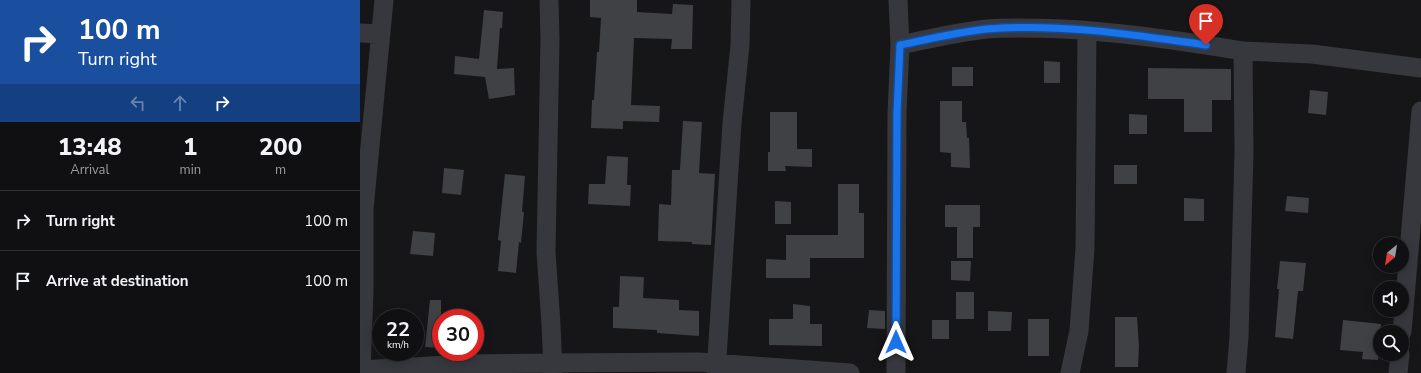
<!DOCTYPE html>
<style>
:root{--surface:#101012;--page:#19191b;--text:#f1f3f6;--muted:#9c9d9f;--line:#303032}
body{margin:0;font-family:"Nunito Sans",sans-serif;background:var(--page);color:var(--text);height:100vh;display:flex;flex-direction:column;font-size:15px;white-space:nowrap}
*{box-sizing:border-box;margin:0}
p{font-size:13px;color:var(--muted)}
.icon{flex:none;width:22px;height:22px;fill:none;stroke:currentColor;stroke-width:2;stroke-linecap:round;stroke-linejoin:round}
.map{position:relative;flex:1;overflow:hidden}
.details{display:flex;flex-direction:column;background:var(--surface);width:360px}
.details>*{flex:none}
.hud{background:#1a4fa0;color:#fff;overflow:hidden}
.needle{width:26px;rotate:210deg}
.fabs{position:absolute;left:1013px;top:237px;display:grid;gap:8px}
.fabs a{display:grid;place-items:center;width:36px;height:36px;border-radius:50%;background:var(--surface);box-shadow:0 2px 10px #0003,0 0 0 1px var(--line);font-size:20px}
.speed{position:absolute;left:12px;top:309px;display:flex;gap:8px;font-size:20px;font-weight:700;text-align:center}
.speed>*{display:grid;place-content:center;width:52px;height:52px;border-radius:50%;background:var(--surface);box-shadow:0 2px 10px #0003,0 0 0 1px var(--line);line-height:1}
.speed small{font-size:10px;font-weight:400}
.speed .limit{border:6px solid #d22;background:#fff;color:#111}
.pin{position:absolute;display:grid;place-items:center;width:34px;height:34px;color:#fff;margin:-41px -17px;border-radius:50% 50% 50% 0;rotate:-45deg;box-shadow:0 0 4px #0007}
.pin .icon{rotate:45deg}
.me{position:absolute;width:44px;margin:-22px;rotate:0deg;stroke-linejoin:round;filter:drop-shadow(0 0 3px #0008)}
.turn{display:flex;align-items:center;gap:14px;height:84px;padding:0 12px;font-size:18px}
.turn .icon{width:52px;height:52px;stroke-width:2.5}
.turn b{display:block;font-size:28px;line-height:34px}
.lanes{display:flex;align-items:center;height:38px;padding:0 12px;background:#0003;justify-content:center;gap:20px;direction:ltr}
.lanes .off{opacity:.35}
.eta{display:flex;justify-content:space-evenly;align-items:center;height:68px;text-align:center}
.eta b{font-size:24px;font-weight:800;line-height:28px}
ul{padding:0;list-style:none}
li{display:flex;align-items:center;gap:12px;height:60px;padding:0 12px;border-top:1px solid var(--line)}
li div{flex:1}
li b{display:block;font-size:15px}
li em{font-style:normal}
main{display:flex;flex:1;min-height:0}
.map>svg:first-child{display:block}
.building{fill:#404145}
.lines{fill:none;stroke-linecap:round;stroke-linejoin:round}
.street{stroke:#37383d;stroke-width:19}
.route-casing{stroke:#114b97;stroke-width:10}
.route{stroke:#1a73e8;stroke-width:7}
</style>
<main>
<section class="details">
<div class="hud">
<div class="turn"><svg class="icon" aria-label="right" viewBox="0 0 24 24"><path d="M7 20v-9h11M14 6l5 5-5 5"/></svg><div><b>100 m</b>Turn right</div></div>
<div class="lanes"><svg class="icon off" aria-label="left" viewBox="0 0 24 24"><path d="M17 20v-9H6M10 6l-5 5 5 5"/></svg><svg class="icon off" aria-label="ahead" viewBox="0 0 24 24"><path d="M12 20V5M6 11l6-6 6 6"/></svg><svg class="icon" aria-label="right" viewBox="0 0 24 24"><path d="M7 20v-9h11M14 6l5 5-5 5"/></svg></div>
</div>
<div class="eta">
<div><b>13:48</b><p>Arrival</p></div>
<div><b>1</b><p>min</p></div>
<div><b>200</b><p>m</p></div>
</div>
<ul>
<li><svg class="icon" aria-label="right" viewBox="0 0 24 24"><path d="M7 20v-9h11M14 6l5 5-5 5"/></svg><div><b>Turn right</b></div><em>100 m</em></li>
<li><svg class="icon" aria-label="arrive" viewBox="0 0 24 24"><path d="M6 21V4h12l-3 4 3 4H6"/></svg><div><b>Arrive at destination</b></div><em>100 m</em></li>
</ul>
</section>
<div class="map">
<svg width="1061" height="373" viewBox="0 0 1061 373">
<rect width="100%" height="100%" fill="#161618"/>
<path class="building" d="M230 0H277V12L312 14 313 4 333 5 332 49H311L312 39 274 38 271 105 300 106 299 122 263 121V129L231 128 232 100H234L237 52H239L241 18 230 17Z
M124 10 143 12 142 28H140L137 69 154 68 155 95 129 99 125 77 94 74 95 56 119 59Z
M684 61 700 62V83H684Z
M592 67H613V86H592Z
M788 68 871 69V100H852V132H824V99H788Z
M950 90 968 92 966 115 948 113Z
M580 101H602V122H606L607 138H609L610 168 591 167V153L580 152Z
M410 112H437V149H452V167L425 166 426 171H408V152H410Z
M769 114 787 115V134H769Z
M323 121 342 122 339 173 355 174 351 245 332 244V242L298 241 299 204 311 205 312 170H320Z
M247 156 268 157 267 185H271L270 206 228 204 229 184H245Z
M754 165H777V184H754Z
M84 168 104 170 101 195 82 193Z
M145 174 165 176 162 212H164L161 243 159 242 156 273 138 271 141 241 138 240Z
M478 184H499V213H504V258H450V278H406V259L426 260V235H478Z
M927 196 949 198 948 213 925 211Z
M824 198 844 199V221H824Z
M415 201 431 202V224H415Z
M585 205H620V227H613V258H597V227H585Z
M53 231 75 233 73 256 50 254Z
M591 261H611L610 281 591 280Z
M920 261 946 263 943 291H938L933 339 915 337 919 289H917Z
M260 276 284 277 283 298 319 300V310L339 311V336L297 333V330L253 328V307H259Z
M596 292H614V319H596Z
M70 300H81V348L65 347Z
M433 304 450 306V324H462V346L409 345V319H433Z
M509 310 525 311V329L507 328Z
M628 311 652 312 651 331H628Z
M755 317H777L779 346 778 367H755Z
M668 319H689V356H668Z
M572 320H589V339H572Z
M983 320 1021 324 1018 360 1002 359 1003 352 980 350Z"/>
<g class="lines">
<path class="street" d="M189 0 190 39 186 252 191 324 193 373
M0 33 21 34
M540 45C569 39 598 32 627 29 652 27 677 28 703 29 763 32 823 41 883 51L884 152 879 337 876 373
M883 51 952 54 1061 68
M1042 332 1061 111
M0 370 105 364 192 363 339 362 490 373
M1 373 4 291V209L24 0
M356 373 372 123 380 45 381 0
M536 373 537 113 540 45 538 0
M710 373 719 331 725 248 727 31
M1038 373 1040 354"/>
</g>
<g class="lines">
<g class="route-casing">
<path id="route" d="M536 342 537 113 540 45C569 39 598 32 627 29 700 23 774 35 846 45"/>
</g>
<use href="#route" class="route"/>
</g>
</svg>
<div class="fabs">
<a><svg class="needle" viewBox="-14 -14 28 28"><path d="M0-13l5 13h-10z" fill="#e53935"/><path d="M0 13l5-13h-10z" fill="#9c9d9f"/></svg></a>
<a><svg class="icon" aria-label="sound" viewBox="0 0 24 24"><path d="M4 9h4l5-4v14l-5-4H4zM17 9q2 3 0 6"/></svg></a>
<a><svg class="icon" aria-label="search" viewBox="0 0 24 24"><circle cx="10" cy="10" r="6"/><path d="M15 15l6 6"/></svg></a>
</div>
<div class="speed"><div>22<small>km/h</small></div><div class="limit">30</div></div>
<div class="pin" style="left:846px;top:45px;background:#d93025"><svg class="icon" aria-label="arrive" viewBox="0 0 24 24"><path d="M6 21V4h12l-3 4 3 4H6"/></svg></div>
<svg class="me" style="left:536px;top:342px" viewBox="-20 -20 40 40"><path d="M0-17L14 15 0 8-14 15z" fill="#1a73e8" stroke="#fff" stroke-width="4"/></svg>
</div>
</main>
